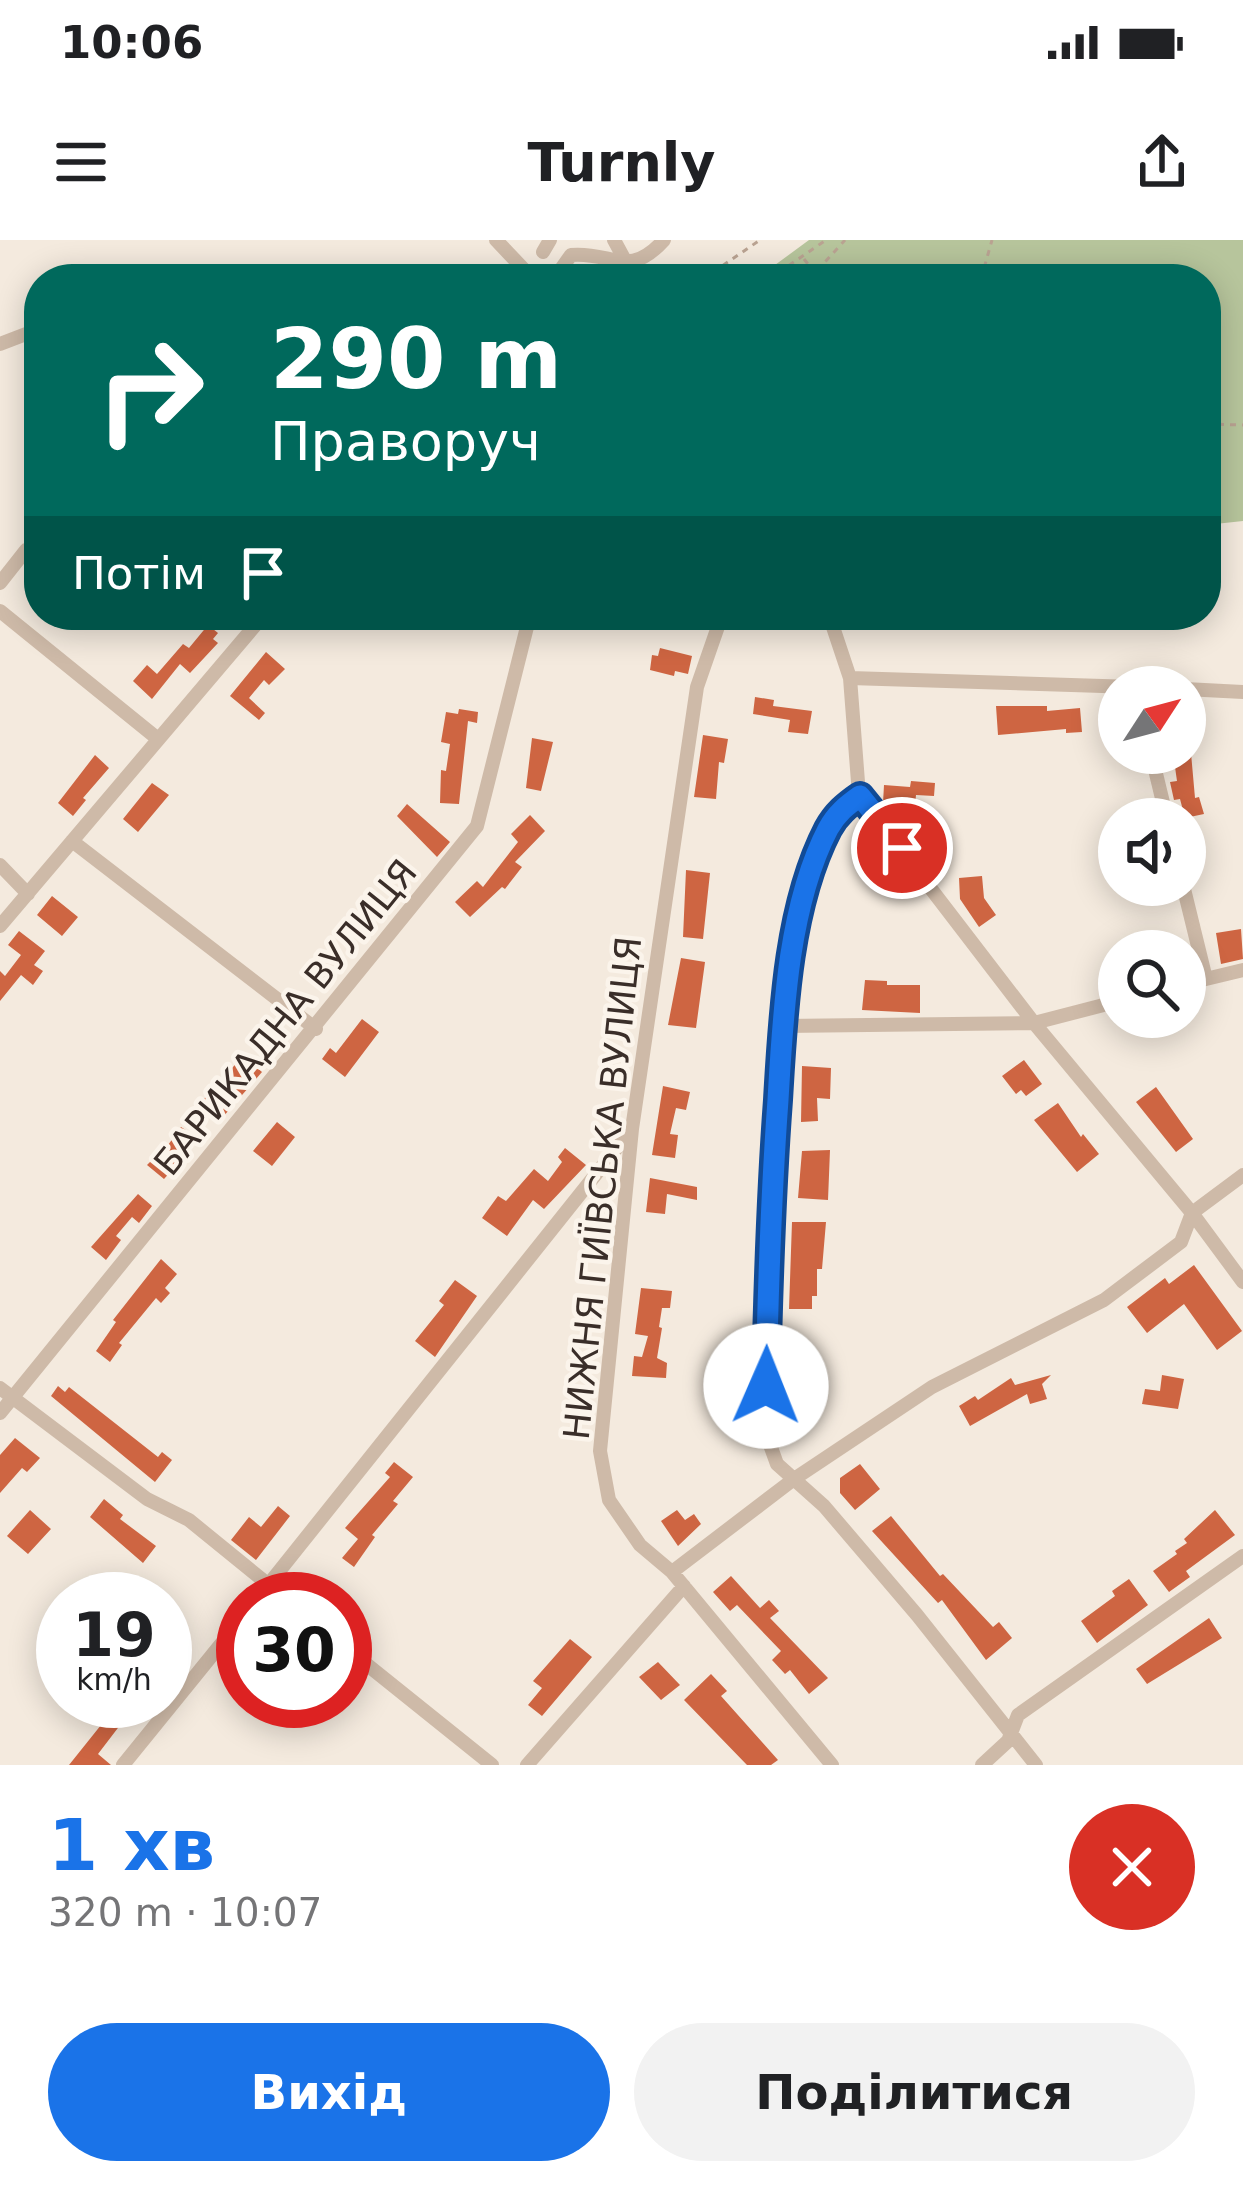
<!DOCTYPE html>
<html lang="uk">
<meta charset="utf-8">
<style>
:root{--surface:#fff;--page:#f2f2f2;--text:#202124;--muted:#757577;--accent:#1a73e8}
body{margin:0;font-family:"DejaVu Sans",sans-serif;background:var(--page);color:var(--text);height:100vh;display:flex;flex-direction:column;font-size:45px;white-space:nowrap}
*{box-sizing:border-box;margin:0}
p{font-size:39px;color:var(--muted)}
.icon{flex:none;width:66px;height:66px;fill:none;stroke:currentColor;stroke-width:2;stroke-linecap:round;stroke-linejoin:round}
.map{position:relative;height:1525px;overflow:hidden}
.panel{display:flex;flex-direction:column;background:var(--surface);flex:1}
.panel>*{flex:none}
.guide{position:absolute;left:24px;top:24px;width:1197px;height:366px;border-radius:48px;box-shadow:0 6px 30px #0003;background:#00695c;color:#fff;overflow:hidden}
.needle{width:78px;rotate:54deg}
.tools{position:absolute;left:1098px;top:426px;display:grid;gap:24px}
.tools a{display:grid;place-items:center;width:108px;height:108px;border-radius:50%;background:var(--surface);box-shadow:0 6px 30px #0003;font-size:60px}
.speed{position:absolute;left:36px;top:1332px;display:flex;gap:24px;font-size:60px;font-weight:700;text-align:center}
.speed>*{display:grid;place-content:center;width:156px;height:156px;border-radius:50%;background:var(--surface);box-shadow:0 6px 30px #0003;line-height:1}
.speed small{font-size:30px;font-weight:400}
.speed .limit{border:18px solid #d22;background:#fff;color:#111}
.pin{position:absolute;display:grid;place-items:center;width:102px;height:102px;color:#fff;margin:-51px;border:6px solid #fff;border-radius:50%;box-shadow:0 3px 12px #0007}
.me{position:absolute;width:132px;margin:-66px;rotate:1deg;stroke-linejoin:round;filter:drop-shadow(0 0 9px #0008)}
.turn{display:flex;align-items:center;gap:42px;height:252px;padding:0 48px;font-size:54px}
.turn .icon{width:156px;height:156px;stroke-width:2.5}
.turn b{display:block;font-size:84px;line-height:102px}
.then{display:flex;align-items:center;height:114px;padding:0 48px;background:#0003;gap:24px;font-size:45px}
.round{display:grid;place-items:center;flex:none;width:126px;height:126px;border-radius:63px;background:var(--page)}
.headline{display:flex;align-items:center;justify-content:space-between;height:204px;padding:0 48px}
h1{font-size:72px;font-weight:700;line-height:90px;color:var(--accent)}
.cta{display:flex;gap:24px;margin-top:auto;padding:24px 48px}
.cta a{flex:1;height:138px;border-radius:72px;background:var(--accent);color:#fff;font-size:48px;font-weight:700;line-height:138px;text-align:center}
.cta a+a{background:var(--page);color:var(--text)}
.status{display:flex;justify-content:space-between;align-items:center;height:84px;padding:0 60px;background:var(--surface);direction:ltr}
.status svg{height:33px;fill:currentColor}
header{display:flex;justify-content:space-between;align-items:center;height:156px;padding:0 48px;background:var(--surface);font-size:54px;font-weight:700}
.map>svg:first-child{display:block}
.green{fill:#b7c59c}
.building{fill:#ce6542}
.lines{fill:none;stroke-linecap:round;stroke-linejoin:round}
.path{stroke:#baa392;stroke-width:3;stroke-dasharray:6 6;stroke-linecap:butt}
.minor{stroke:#cebaa8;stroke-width:14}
.route-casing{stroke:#114b97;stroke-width:30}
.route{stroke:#1a73e8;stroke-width:21}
.labels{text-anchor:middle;stroke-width:9;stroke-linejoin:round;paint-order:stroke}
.street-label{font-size:36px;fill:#3a2e29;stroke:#fbf4eb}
</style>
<div class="status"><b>10:06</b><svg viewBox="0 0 49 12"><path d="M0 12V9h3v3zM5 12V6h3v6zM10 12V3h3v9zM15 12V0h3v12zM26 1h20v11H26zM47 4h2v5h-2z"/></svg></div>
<header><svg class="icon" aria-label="menu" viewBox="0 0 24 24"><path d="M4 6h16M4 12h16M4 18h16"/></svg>Turnly<svg class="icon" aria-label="share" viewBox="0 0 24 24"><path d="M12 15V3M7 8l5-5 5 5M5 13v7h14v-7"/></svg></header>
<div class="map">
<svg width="1243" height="1525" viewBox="0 0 1243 1525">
<rect width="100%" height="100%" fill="#f4eade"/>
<path class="green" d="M809 0H1243V281L1206 285V39H756Z"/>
<path class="building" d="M208 385 218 393 213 399 218 403 190 433 180 424 152 459 133 441 147 425 157 434 183 404 189 408Z
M660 408 692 416 688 434 675 431 674 436 650 430 652 415 658 416Z
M266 412 285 429 269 445 264 440 249 458 265 473 259 480 230 456Z
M755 457 774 460 773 466 812 471 808 494 788 492 790 480 753 474Z
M996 466H1047V471L1080 468 1082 492 1066 493V489L998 495Z
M459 469 478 472 477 483 468 481 459 564 440 563 441 530 446 531 450 504 441 502 446 472 458 474Z
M703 495 728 499 724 523 719 522 716 559 694 557Z
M532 498 553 502 541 551 526 548Z
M1173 513H1191L1195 558 1199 557 1204 574 1185 578 1180 559 1174 560 1170 542 1177 541Z
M95 515 109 528 83 558 86 560 73 576 58 563Z
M911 541 935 543 934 556 916 555 915 566 883 563 884 545 910 547Z
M152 543 169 555 138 592 123 579Z
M407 564 450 602 437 617 397 576Z
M530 575 545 591 515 622 522 627 505 649 502 647 470 677 455 662 477 641 483 647 518 602 511 594Z
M686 630 710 633 703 699 683 697Z
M982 636 984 658 996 675 979 687 960 659 959 638Z
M52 656 78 677 62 696 37 675Z
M1241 689 1243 719 1221 724 1216 693Z
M19 691 45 711 34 725 43 731 33 745 21 735 0 761V731L5 736 21 715 8 705Z
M681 718 705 722 696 788 668 785Z
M865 740 887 741V745H920V773L862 770Z
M362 779 379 792 345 837 322 819 330 808 336 813Z
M243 816 262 832 222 878 202 861Z
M1024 820 1042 844 1026 856 1021 850 1016 854 1002 836Z
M802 826 831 828 830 859 817 858 818 881 801 882Z
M663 846 690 852 686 870 676 868 670 894 678 895 675 918 652 915Z
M1156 847 1193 899 1176 912 1136 862Z
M1058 863 1081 897 1083 894 1099 914 1077 932 1034 880Z
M277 882 295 897 272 926 253 911Z
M181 887 200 899 164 939 147 925 155 917 158 919Z
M565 908 586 925 544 969 533 960 507 996 482 978 498 956 506 961 534 929 548 941 562 922 558 917Z
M830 910 828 960 798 958 802 911Z
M650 938 697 947V960L667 954 665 974 646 972Z
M138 954 152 966 139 983 132 977 116 996 121 1000 106 1020 91 1007Z
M792 982H826L822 1029H817V1056H812V1069H789Z
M161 1019 177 1034 165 1048 170 1053 161 1063 156 1058 119 1103 122 1105 110 1122 96 1111 116 1082 113 1080Z
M1194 1025 1242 1091 1217 1110 1184 1064 1147 1093 1127 1067 1165 1038 1169 1044Z
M455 1040 477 1056 435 1117 415 1101 444 1065 439 1061Z
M641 1048 672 1051 670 1068H662L659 1087 662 1088 657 1118 667 1123 666 1138 632 1136 634 1116 642 1117 648 1096 635 1094Z
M1051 1135 1042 1144 1047 1159 1030 1164 1027 1154 970 1186 959 1166 975 1156 978 1160 1011 1138 1015 1145Z
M1162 1135 1184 1139 1178 1169 1142 1164 1145 1149 1160 1151Z
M58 1146 65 1152 69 1147 158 1217 162 1212 172 1220 155 1242 51 1156Z
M15 1198 40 1218 27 1232 22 1228 0 1253V1215Z
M394 1222 413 1237 393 1261 398 1264 372 1295 375 1297 354 1327 342 1318 358 1299 345 1288 390 1237 385 1233Z
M860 1224 880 1249 855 1270 840 1253V1238Z
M104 1259 123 1275 120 1279 156 1306 143 1323 90 1277Z
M278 1266 290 1276 256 1320 231 1300 249 1277 261 1287Z
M30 1270 51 1289 28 1314 7 1296Z
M677 1270 685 1280 694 1274 701 1284 678 1306 661 1281Z
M1215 1270 1235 1295 1186 1331 1190 1337 1169 1352 1153 1331 1177 1314 1175 1311 1187 1303 1184 1299Z
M891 1276 940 1336 943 1334 993 1387 999 1382 1012 1398 986 1420 942 1360 938 1363 872 1291Z
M731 1336 760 1368 769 1360 779 1371 770 1378 828 1438 809 1454 790 1430 785 1434 772 1420 781 1411 737 1365 730 1371 713 1352Z
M1129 1339 1148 1365 1097 1403 1081 1381 1115 1356 1112 1351Z
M1209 1378 1222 1398 1147 1444 1136 1429Z
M570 1399 592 1417 542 1476 528 1465 542 1448 533 1441Z
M658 1422 680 1445 661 1460 639 1437Z
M711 1434 727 1451 721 1456 778 1520 771 1525H747L684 1460Z
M113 1470 124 1480 98 1514 111 1525H69Z"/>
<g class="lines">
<path class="path" d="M804 19 815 33 806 39
M703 39 760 0
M769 39 826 0
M821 39 815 33 845 0
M981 39 992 0
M1206 184 1243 185"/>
<path class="minor" d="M496 0 533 39
M614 0 627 24
M543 12 550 0
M554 39 571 15C612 11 628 40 664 0
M0 104 39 89
M0 343 26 310
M0 371 158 499
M722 375 697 447 632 889 600 1211 609 1260 640 1305 672 1332 832 1525
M829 375 850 438 859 555 840 571 828 589 813 626 790 726 769 994 765 1191 777 1224 824 1266 917 1375 1036 1525
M850 438 1134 447
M1185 449 1243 452
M1151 513 1167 579
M859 555 1034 783 1192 973 1243 1042
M72 601 316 789
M0 625 28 654
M1183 645 1206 739
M0 686 264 375
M1185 744 1243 730
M783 786 1034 783 1119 761
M0 1148 147 1259 189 1280 286 1359
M0 1173 477 586 530 375
M672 1332 794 1239 932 1147 1104 1060 1181 1002 1192 973 1243 935
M257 1359 632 889
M345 1407 492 1525
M123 1525 243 1377
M527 1525 684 1346
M982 1525 1008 1501 1018 1475 1243 1316"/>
</g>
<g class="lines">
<g class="route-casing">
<path id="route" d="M766 1146C768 1051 771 955 778 860 783 774 788 666 828 589 836 574 847 565 860 556L902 608"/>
</g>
<use href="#route" class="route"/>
</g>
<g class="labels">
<g class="street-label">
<text transform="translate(285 777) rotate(-51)" y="13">БАРИКАДНА ВУЛИЦЯ</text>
<text transform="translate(602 948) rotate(-84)" y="13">НИЖНЯ ГИЇВСЬКА ВУЛИЦЯ</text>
</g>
</g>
</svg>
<div class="tools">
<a><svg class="needle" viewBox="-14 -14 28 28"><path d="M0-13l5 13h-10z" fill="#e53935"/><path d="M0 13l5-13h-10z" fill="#757577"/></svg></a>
<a><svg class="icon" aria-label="sound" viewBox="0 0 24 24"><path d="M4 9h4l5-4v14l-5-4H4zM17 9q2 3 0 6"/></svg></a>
<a><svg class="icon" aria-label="search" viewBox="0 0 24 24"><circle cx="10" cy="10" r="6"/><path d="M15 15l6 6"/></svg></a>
</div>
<div class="speed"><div>19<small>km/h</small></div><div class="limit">30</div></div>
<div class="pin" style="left:902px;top:608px;background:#d93025"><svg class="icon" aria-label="arrive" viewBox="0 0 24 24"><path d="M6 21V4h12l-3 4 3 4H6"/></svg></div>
<svg class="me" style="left:766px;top:1146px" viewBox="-20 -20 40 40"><circle r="19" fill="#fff"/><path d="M0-13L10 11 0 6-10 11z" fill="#1a73e8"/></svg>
<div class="guide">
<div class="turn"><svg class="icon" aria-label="right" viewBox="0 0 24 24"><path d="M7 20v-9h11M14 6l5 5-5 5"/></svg><div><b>290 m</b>Праворуч</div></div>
<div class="then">Потім<svg class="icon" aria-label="arrive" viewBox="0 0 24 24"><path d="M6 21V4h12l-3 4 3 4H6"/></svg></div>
</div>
</div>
<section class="panel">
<div class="headline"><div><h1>1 хв</h1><p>320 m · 10:07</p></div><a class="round" style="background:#d93025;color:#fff"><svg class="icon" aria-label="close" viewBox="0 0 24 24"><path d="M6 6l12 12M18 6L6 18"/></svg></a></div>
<div class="cta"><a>Вихід</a><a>Поділитися</a></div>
</section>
